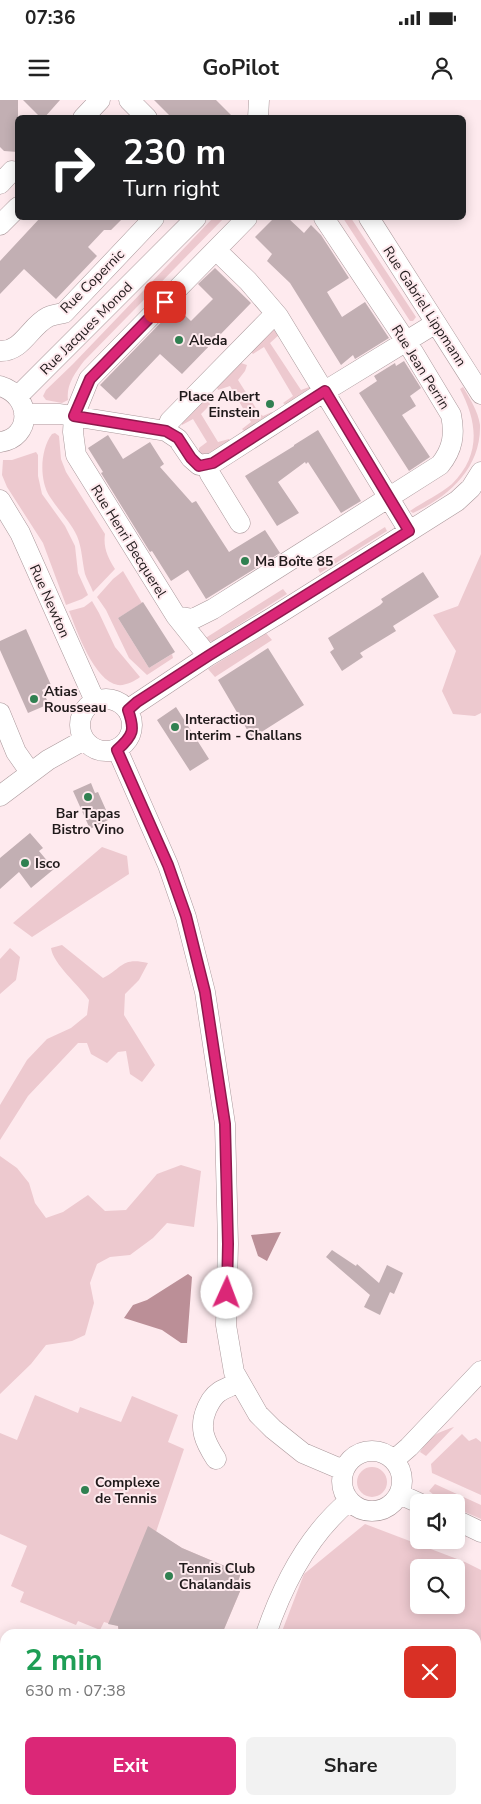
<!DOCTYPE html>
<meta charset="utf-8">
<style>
:root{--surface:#fff;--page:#f2f2f2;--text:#222;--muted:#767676;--accent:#db2777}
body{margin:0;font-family:"Nunito Sans",sans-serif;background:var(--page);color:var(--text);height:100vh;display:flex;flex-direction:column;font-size:19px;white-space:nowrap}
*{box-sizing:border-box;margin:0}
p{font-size:16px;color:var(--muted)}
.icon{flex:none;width:28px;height:28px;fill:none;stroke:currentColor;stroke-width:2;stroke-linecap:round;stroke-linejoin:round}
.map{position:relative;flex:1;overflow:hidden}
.side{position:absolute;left:0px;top:1529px;width:481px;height:176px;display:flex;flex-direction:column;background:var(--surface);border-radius:15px 15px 0 0;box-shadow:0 2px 12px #0003}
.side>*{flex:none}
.top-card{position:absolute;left:15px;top:15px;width:451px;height:105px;border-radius:8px;box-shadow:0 2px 12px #0003;background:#202124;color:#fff;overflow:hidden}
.tools{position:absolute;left:410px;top:1394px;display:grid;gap:10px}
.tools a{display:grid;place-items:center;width:55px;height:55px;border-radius:8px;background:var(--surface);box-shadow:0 2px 12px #0003;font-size:25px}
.pin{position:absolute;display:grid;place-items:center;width:42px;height:42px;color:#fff;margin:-21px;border-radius:10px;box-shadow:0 2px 8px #0006}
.me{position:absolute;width:55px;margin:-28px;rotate:2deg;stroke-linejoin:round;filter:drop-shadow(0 0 4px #0008)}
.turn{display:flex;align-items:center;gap:18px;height:105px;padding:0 25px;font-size:22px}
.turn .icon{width:65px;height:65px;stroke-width:2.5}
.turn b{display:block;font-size:35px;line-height:42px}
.round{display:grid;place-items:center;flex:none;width:52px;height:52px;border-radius:8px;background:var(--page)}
.overview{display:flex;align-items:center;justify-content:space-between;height:85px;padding:0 25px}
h1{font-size:30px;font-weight:700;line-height:38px;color:#1e9e55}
.action{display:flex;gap:10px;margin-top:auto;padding:10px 25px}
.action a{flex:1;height:58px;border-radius:8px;background:var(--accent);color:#fff;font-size:20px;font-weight:700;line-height:58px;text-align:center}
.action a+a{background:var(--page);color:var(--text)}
.status{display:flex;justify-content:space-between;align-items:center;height:35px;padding:0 25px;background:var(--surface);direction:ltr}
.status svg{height:14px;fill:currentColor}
header{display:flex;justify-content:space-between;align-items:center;height:65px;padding:0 25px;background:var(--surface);font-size:22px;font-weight:700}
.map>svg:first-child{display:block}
.green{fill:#edc9cf;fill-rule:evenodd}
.water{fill:#bb8f97}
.building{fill:#c2afb3}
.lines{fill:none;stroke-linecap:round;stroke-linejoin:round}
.minor-casing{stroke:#aa989b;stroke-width:21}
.minor{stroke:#fff;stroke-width:20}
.route-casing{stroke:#8e194d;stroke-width:12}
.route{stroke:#db2777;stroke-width:9}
.poi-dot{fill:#308051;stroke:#feeaee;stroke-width:2}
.labels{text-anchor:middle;stroke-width:4;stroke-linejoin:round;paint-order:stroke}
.street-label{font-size:14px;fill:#201a1b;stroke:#feeaee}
.poi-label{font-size:14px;font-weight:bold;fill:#201a1b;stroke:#feeaee;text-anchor:start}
</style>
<div class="status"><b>07:36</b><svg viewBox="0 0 49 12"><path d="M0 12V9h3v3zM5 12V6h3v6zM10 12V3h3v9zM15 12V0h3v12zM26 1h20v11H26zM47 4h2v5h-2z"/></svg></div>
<header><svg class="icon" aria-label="menu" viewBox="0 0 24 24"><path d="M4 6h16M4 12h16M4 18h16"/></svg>GoPilot<svg class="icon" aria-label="person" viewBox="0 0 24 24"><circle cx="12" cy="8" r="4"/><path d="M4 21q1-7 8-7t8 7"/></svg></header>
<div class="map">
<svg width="481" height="1704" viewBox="0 0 481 1704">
<rect width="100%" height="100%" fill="#feeaee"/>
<path class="green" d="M213 118H224L84 261C75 273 66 285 68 300L62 303 46 300 43 296 46 290 73 264Z
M343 118H351L416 217 413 221H410Z
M275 227 280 234 270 243 301 290 312 286 314 289 287 306 283 303 293 296 264 247 253 254 251 252Z
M241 263 247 265 245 271 238 280 259 313 263 316 272 312 274 316 246 333 242 329 251 322 230 286 218 290 216 285Z
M463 287C470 299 478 311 480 325 481 369 448 397 413 413L410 411C423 402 440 394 452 384 481 355 478 323 460 289Z
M204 299 209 301 210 305 201 314 218 342 229 339 231 342 204 357 199 353V348L207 342 193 319 182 325 181 320Z
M55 333 59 336 61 359 66 372 105 434C103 448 108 458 115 469L93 492C91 486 87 480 85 474 82 461 82 448 77 436 70 421 58 410 50 397 39 380 40 350 52 334Z
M36 352 38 355V376L42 394 65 426 75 446 78 473 88 495 82 499 66 505 43 443 7 387 2 375 3 360H12Z
M385 427 387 431 320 473 318 469Z
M481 454V613L475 616 453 614 442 591 456 551 433 515 458 506Z
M123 471 142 503 118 518 149 568 172 554 173 558 147 575 129 558 106 510 97 497 113 479Z
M283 489 287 494 213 541 208 542 204 539Z
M92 501 99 513 115 547 140 577C135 581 125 586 118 585 94 581 77 531 69 511L84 507Z
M266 533 272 540 215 577 208 569Z
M102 747 127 756 129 774 32 837 13 823Z
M62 845 103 878C123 868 121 857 148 863L139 880 125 894 124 915 155 965 142 982 130 974 126 951 118 952 107 963 91 954 87 943H78L28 996 0 1040V1005L27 960 47 939 71 928 87 915 89 900C79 885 53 864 51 848Z
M10 848 20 857 16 880 0 894V859Z
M0 1056 17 1068 29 1083 35 1103 46 1118 63 1112 88 1095 105 1111 126 1110 157 1074 181 1065 201 1071 194 1127 167 1123 153 1138 130 1155 110 1157 97 1164 90 1183 94 1203 85 1235 72 1241 46 1245 31 1264 0 1294Z
M35 1295 78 1313 80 1307 121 1322 132 1296 178 1315 168 1342 184 1349 156 1432 182 1448 241 1473 236 1486 241 1489 222 1534H119L118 1526 104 1522 100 1530 78 1521 76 1525 20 1502 24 1492 11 1486 27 1446 0 1434V1333L17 1340Z
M454 1327 426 1356 420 1352C430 1336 436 1333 454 1327Z
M462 1334 469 1341 476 1338 481 1342V1395L432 1373 431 1364Z
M357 1382a15 15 0 1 1 30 0a15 15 0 1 1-30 0Z
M435 1384 481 1405V1419L456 1408V1402C442 1402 440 1400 429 1391Z
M365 1424 465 1462 481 1470V1704H459L453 1700H476V1534H281L304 1474ZM419 1468H456V1505H419Z"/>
<path class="water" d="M281 1132 267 1161 258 1156 251 1135Z
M188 1174 192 1177 187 1243H181L162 1230 124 1218 133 1205 147 1200Z"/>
<path class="building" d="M0 0H18V52L4 51 0 47Z
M23 0H60L44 18H41Z
M154 0H216L234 18H172Z
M40 118H123L111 130H104L88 147 97 156 56 199 24 169 0 194V161Z
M274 118H288L304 133 311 125 321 135 349 178 327 192 342 217 365 202 389 238 355 259 353 255 341 265 290 183 267 161 272 154 255 137Z
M215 168 251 203 182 274 160 254 116 300 100 285 176 207 191 221 213 199 198 184Z
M404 261 421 288 410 296 416 306 402 315 430 357 409 371 359 293 377 281 374 276 395 263 396 266Z
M318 330 361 401 341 413 308 362 306 364 305 362 278 382 299 413 277 426 245 376 294 346V345Z
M108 335 123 359 150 342 164 364 160 367 192 403 196 401 229 452 265 430 280 453 206 499 188 470 171 481 152 451 150 452 101 373 103 372 88 348Z
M423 472 439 497 393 526 396 531 360 553 363 557 342 571 330 552 334 549 328 538 380 505 383 502 381 499Z
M143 502 175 552 149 568 118 518Z
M26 529 51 585 42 590 49 604 28 613 0 550V541Z
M268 548 304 605 252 638 218 580Z
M176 607 209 659 190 671 157 620Z
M91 683 95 693 98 692 110 719 90 729 73 691Z
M30 733 43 748 39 751 54 769 31 788 19 772 0 789V758Z
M332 1150 356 1166 357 1164 379 1183 387 1165 403 1173 394 1194 390 1192 380 1215 364 1207 370 1195 326 1157Z
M148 1426 182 1448 241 1473 236 1487 241 1489 222 1534H119L118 1526 108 1524Z"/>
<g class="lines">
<g class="minor-casing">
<path id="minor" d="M129 0 147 18
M83 18 100 0
M258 18 259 0
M0 84 12 71 18 72
M369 118 481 294
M0 125 18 107
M216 150 248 181 278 216 409 431
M0 251C22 252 30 226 48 217 53 215 59 214 64 213L154 118
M0 286C33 296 32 338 0 342
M18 296 196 118
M24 314H60L166 331 178 339 191 358 199 365 213 363 325 291 436 223
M166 331 170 321 269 220 278 216
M206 364 210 374 240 423
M0 400 20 433 95 601
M176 516 193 519 213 509 440 365C453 349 455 334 451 315L413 252 324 118
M208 556 176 516 76 355 73 332 74 316 89 279 247 118
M80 625a26 26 0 1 1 52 0a26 26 0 1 1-52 0Z
M127 610 208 556 275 516 457 401 471 388 481 372
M0 613 16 652 30 672
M117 649 168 765 186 817 205 892 225 1024 228 1144 226 1225 234 1272 258 1314 273 1329 303 1353 343 1370
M0 696 48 660 84 640
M342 1381a30 30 0 1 1 60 0a30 30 0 1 1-60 0Z
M216 1359C205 1342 198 1328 207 1308 210 1302 213 1296 219 1292 225 1288 233 1286 239 1281
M394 1360 409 1347 481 1271
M399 1394 419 1403
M456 1420 481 1432
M266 1534C283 1484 308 1435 349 1401
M234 1704 235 1700"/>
</g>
<use href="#minor" class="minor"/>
</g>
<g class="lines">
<g class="route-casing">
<path id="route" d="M165 202 90 279 74 316 166 331 178 338 191 358 199 366 213 363 325 291 409 431 208 556 137 602 128 610C135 630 134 635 117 650L168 765 186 816 205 892 225 1024 228 1144 227 1193"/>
</g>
<use href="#route" class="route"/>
</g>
<g class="poi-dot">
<circle cx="179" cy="240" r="5"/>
<circle cx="270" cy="304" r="5"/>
<circle cx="245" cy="461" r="5"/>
<circle cx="34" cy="599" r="5"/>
<circle cx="175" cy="627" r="5"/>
<circle cx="88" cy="697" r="5"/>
<circle cx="25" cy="763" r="5"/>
<circle cx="85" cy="1390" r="5"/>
<circle cx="169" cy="1476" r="5"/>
</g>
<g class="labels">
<g class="street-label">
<text transform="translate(92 181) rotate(-45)" y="5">Rue Copernic</text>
<text transform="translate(425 206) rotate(57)" y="5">Rue Gabriel Lippmann</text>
<text transform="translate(86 228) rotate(-45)" y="5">Rue Jacques Monod</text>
<text transform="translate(421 267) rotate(58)" y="5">Rue Jean Perrin</text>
<text transform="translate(129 441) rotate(58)" y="5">Rue Henri Becquerel</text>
<text transform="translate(50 501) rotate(66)" y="5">Rue Newton</text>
</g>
<g class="poi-label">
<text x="189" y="245">Aleda</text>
<text x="260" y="301" text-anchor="end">Place Albert<tspan x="260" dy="16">Einstein</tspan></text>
<text x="255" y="466">Ma Boîte 85</text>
<text x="44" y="596">Atias<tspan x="44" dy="16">Rousseau</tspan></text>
<text x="185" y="624">Interaction<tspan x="185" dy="16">Interim - Challans</tspan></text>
<text x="88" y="718" text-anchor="middle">Bar Tapas<tspan x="88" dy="16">Bistro Vino</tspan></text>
<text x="35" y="768">Isco</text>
<text x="95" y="1387">Complexe<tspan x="95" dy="16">de Tennis</tspan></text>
<text x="179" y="1473">Tennis Club<tspan x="179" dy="16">Chalandais</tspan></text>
</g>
</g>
</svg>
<div class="tools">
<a><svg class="icon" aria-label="sound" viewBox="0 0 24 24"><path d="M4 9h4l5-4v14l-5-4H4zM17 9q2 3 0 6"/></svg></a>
<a><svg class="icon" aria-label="search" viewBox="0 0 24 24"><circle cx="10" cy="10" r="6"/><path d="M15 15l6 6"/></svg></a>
</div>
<div class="pin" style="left:165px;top:202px;background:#d93025"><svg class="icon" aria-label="arrive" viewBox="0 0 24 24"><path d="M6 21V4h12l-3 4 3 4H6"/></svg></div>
<svg class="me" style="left:227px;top:1193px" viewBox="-20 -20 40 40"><circle r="19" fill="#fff"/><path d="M0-13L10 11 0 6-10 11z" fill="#db2777"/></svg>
<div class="top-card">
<div class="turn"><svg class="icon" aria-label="right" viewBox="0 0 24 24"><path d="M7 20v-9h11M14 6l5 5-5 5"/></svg><div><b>230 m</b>Turn right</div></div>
</div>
<section class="side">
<div class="overview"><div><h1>2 min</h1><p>630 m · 07:38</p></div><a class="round" style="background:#d93025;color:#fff"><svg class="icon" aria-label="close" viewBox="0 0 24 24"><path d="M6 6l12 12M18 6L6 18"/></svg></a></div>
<div class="action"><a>Exit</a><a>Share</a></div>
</section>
</div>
